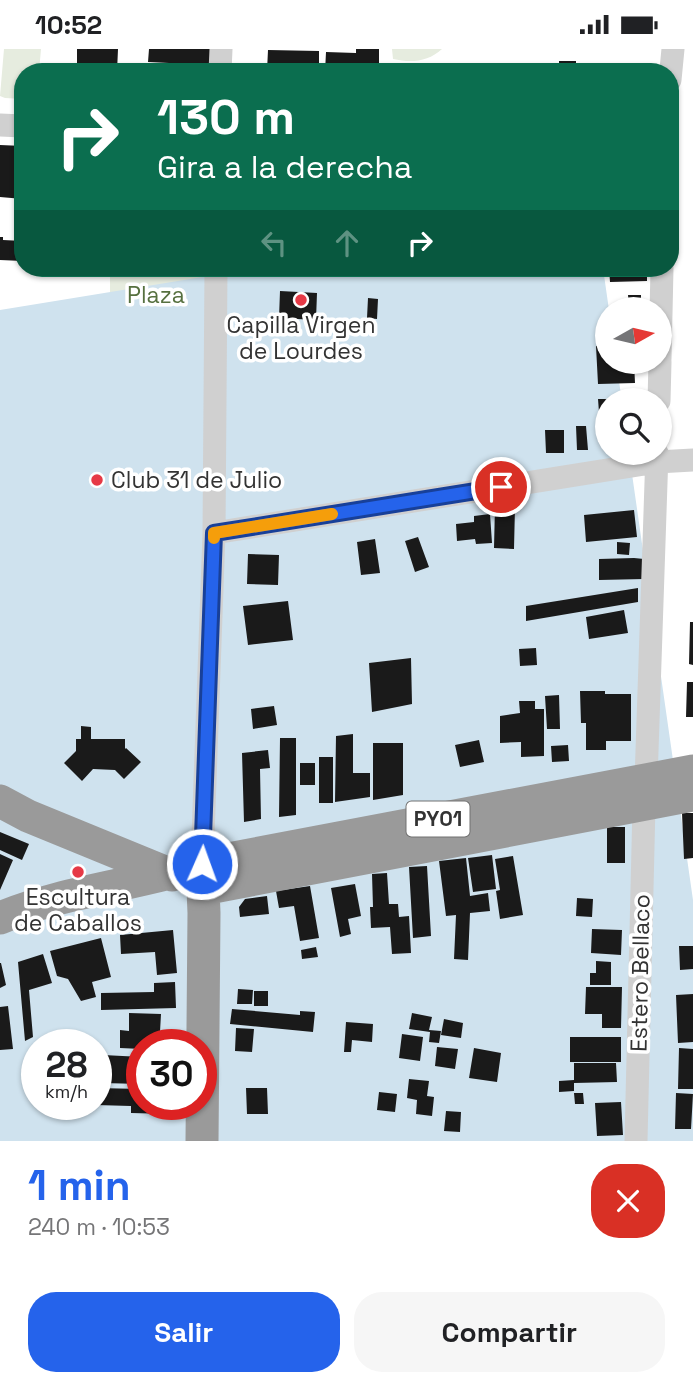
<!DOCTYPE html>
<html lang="es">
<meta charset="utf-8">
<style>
:root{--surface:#fff;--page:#f6f6f6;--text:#202124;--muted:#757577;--accent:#2563eb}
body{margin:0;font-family:"Space Grotesk",sans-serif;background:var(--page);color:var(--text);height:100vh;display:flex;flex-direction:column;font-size:26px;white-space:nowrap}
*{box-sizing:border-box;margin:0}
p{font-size:23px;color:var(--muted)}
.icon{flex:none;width:38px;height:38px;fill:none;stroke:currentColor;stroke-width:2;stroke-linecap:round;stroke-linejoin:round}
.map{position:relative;height:1092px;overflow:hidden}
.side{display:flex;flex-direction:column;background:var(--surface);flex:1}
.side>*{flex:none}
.banner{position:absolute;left:14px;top:14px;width:665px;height:214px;border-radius:28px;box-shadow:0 2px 5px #0004;background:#0b6e4f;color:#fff;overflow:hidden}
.needle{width:46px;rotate:82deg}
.tools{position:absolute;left:595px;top:248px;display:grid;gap:14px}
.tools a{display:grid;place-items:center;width:77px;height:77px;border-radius:50%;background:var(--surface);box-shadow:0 2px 5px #0004;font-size:35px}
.speed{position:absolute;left:21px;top:980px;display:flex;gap:14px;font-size:35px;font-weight:700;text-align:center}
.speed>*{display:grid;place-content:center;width:91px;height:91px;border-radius:50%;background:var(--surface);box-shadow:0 2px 5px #0004;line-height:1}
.speed small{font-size:18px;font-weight:400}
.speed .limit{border:10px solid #d22;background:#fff;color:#111}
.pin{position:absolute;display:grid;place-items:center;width:60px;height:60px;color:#fff;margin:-30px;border:4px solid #fff;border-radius:50%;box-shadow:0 2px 7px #0007}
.me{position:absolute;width:77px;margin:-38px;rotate:2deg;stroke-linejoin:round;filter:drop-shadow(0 0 5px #0008)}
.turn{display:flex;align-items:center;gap:24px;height:147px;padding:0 28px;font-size:32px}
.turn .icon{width:91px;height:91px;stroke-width:2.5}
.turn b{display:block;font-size:49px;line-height:60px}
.lanes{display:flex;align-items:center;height:66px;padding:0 28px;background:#0003;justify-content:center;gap:35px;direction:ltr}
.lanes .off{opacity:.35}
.round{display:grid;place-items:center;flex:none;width:74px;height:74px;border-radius:28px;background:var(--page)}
.headline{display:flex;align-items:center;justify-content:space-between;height:119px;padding:0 28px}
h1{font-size:42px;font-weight:800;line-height:52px;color:var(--accent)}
.action{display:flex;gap:14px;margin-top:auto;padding:14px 28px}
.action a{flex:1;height:80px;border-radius:28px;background:var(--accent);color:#fff;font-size:28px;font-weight:800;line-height:80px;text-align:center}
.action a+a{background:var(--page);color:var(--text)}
.status{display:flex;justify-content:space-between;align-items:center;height:49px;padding:0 35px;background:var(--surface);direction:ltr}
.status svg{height:19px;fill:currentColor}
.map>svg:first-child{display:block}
.green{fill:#e6ecdf}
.water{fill:#cfe2ee;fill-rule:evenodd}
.building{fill:#1a1a1a}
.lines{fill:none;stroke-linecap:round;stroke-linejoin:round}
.minor{stroke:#d0d0d0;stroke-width:23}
.highway{stroke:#9a9a9a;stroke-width:33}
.route-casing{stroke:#184099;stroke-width:18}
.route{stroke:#2563eb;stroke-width:12}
.slow{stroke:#f59e0b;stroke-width:12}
.poi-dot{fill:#e63946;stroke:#fff;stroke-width:2.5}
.labels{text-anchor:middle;stroke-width:7;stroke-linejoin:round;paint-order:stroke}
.shield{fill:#fff;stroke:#707070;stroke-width:2}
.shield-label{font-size:21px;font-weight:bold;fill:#333}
.park-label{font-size:23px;fill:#56703f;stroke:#fff}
.poi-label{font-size:23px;fill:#333;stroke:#fff}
.street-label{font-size:23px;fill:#333;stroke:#fff}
</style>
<div class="status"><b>10:52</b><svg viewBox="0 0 49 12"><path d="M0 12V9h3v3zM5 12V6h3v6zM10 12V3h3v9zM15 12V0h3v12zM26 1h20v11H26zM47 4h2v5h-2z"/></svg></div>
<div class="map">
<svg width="693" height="1092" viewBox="0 0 693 1092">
<rect width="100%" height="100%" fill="#fff"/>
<path class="green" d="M4 0H41L39 23H23V50L5 49 0 47Z
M392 0H442C428 13 411 14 393 10Z
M110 219H202V274H110Z"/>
<path class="water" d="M258 219H603L609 261H607V313H616L622 352H607V404H629L693 851V1092H0V261ZM37 996H96V1055H37ZM142 996H201V1055H142Z"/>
<path class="building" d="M77 0H118L117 23H66V14H77Z
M149 0H212L211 16 148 13Z
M356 0H379V23H325L326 3 356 4Z
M268 1 319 2V23L267 22Z
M559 12H576V23H559Z
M591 14H602V23H591Z
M517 15H544L543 23H517Z
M0 96 23 97V150L0 148Z
M0 188H3V191L23 192V212L0 211Z
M346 219H370V225L346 224Z
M609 219H647V232L610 233Z
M280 242 317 244 316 271 279 269Z
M628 246H641V261H615V257H629Z
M368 249 378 250 377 270 367 269Z
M607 296V313H634L635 334 598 335 596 297Z
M598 350H607V362L599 363Z
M576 377H586L588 401H577Z
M545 381H564V404H546Z
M495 457 515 458 514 500 494 499Z
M634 461 637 488 586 493 584 466Z
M490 465 492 494 476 495 475 490 457 492 456 475 474 473V467Z
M418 488 429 518 415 523 405 492Z
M375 490 380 524 361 526 357 493Z
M617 493 630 494 629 506 617 505Z
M248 505 279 506 278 536 247 535Z
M634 509 644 510V530L599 531V510Z
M638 539V553L526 572V557Z
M288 552 293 591 248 596 243 557Z
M624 561 628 584 589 590 586 568Z
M690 573H693V616L689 615Z
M536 599 537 616 520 617 519 600Z
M411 609 412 655 372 663 369 614Z
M687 633H693V668H686Z
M580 642H605V645H631V692H606V701H586V674H581Z
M559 646 560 680H547L545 647Z
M519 652H535V660H544V707L521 708V693L500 694V667L520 664Z
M274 657 277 676 253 680 251 660Z
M81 677 91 678V690H125V700L126 699 141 713 124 730 115 721 93 720 82 732 64 714 76 702V690H81Z
M353 685V724H370V748L335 753 336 687Z
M280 689H296V766L279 768Z
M479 691 484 713 460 718 455 696Z
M373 694H403V746L373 751Z
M568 696 569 712 552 713 551 697Z
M268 701 270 719 260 720 261 770 244 773 242 704Z
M319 708H333V754H319Z
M300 714H315V736H300Z
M682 764H693V809L684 810Z
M607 778H625V814H607Z
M0 783 29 795 22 811 0 801Z
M0 805 13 811 0 841Z
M492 806 496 840 473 843 468 809Z
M513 807 523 866 500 870 496 842 500 841 495 810Z
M466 809 470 847 488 844 490 862 470 864 468 911 454 910 456 866 446 867 439 812Z
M427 817 431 887 413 889 409 818Z
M387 824 389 855H398L399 868 409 867 411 904 392 905 390 878 371 879 370 858H373L372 825Z
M355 835 361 867 348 870 351 885 340 888 331 839Z
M310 837 319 889 300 892 294 857 279 859 276 842Z
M267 847 269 865 240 868 239 858 245 850Z
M577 849 593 850 592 868 576 867Z
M592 880 622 881 621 906 591 904Z
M173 881 177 924 157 926 155 903 121 905 120 886Z
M101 889 111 928 92 933 96 948 81 952 68 930 57 927 50 902Z
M679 897H693V920L680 921Z
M316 898 318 908 302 910 301 901Z
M43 905 52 934 29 941 33 988 25 992 18 913Z
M596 912 611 913V936H590V924H596Z
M0 914H1L6 936 0 939Z
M175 933 176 959 101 961V944L154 943V934Z
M586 938H622L621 979H602V965H585Z
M238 940 253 941 252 955H237Z
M254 942H268V957H254Z
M693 945V993L678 994 676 946Z
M8 957 13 1000 0 1001V958Z
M232 960 300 966V962L315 963 313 983 230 975Z
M129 964 161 965 160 983H172V996H142V1000L120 999V981L129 982Z
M412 964 432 968 429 981 441 982 439 994 429 993 430 983 409 980Z
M444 970 463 974 461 989 441 986Z
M346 973 373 975 372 993 352 991 351 1003H344Z
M236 979 254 980 252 1003 235 1002Z
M402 985 423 988 420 1012 399 1009Z
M570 988H621V1013H570Z
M437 998 458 1000 455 1020 435 1017Z
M474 999 501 1004 497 1033 469 1029Z
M679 999 693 1000V1040H678Z
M103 1006 142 1008V1035L102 1034Z
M574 1014H616L617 1033 574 1034V1042L559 1043V1032L574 1031Z
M409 1030 429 1032 427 1047 434 1048 432 1067 416 1065 417 1051 407 1049Z
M96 1039 142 1040V1055H171V1065L131 1064V1057L96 1056Z
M246 1039H267L268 1065H247Z
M379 1043 397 1045 395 1063 377 1061Z
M574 1044H583L584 1055H575Z
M676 1044 693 1045 691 1080H675Z
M621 1053 623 1086 597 1087 595 1054Z
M446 1062 461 1063 460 1083 444 1082Z"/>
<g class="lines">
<path class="minor" d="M220 23 221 0
M670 31 673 0
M0 76 23 77
M660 310 662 219
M659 352 660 313
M214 484 657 413 693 411
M646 732 657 404
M202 815 214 484 216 219
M636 1092 644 756"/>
<path class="highway" d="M0 752 28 767 172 826
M203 840 693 746
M0 869C64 842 136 836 202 815L693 722
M202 1092 204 864 202 817"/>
</g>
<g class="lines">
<g class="route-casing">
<path id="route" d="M202 815 214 484 501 438"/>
</g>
<use href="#route" class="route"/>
<path class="slow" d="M214 489V484L332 465"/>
</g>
<g class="poi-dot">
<circle cx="301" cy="251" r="7"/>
<circle cx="97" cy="431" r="7"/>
<circle cx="78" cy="823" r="7"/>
</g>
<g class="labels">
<rect class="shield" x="406.5" y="752.5" width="63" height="35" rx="5"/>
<g class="shield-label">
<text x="438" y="777">PY01</text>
</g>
<g class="park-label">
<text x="156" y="254">Plaza</text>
</g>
<g class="poi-label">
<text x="301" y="284">Capilla Virgen<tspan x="301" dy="26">de Lourdes</tspan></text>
<text x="111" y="439" text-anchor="start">Club 31 de Julio</text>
<text x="78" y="856">Escultura<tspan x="78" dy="26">de Caballos</tspan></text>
</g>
<g class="street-label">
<text transform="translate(640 924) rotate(-89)" y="8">Estero Bellaco</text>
</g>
</g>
</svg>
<div class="tools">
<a><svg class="needle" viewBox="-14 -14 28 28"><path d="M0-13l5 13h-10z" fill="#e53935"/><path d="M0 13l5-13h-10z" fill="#757577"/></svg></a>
<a><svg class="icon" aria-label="search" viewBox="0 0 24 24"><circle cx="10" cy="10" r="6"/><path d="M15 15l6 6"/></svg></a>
</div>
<div class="speed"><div>28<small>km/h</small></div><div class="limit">30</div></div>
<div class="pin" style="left:501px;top:438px;background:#d93025"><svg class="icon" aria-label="arrive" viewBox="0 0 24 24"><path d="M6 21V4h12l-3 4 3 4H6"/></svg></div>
<svg class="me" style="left:202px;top:815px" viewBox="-20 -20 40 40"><circle r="17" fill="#2563eb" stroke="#fff" stroke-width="3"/><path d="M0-11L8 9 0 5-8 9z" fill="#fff"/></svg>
<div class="banner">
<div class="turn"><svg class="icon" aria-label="right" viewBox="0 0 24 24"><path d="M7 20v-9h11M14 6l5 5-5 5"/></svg><div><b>130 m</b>Gira a la derecha</div></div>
<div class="lanes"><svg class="icon off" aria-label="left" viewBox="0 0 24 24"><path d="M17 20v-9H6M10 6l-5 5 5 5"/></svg><svg class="icon off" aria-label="ahead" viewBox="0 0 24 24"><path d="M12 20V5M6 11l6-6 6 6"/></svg><svg class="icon" aria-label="right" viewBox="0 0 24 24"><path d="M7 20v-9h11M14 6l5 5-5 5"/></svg></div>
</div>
</div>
<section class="side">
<div class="headline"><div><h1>1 min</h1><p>240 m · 10:53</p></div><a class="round" style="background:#d93025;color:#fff"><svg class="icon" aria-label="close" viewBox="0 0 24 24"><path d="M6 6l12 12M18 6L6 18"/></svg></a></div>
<div class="action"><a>Salir</a><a>Compartir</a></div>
</section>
